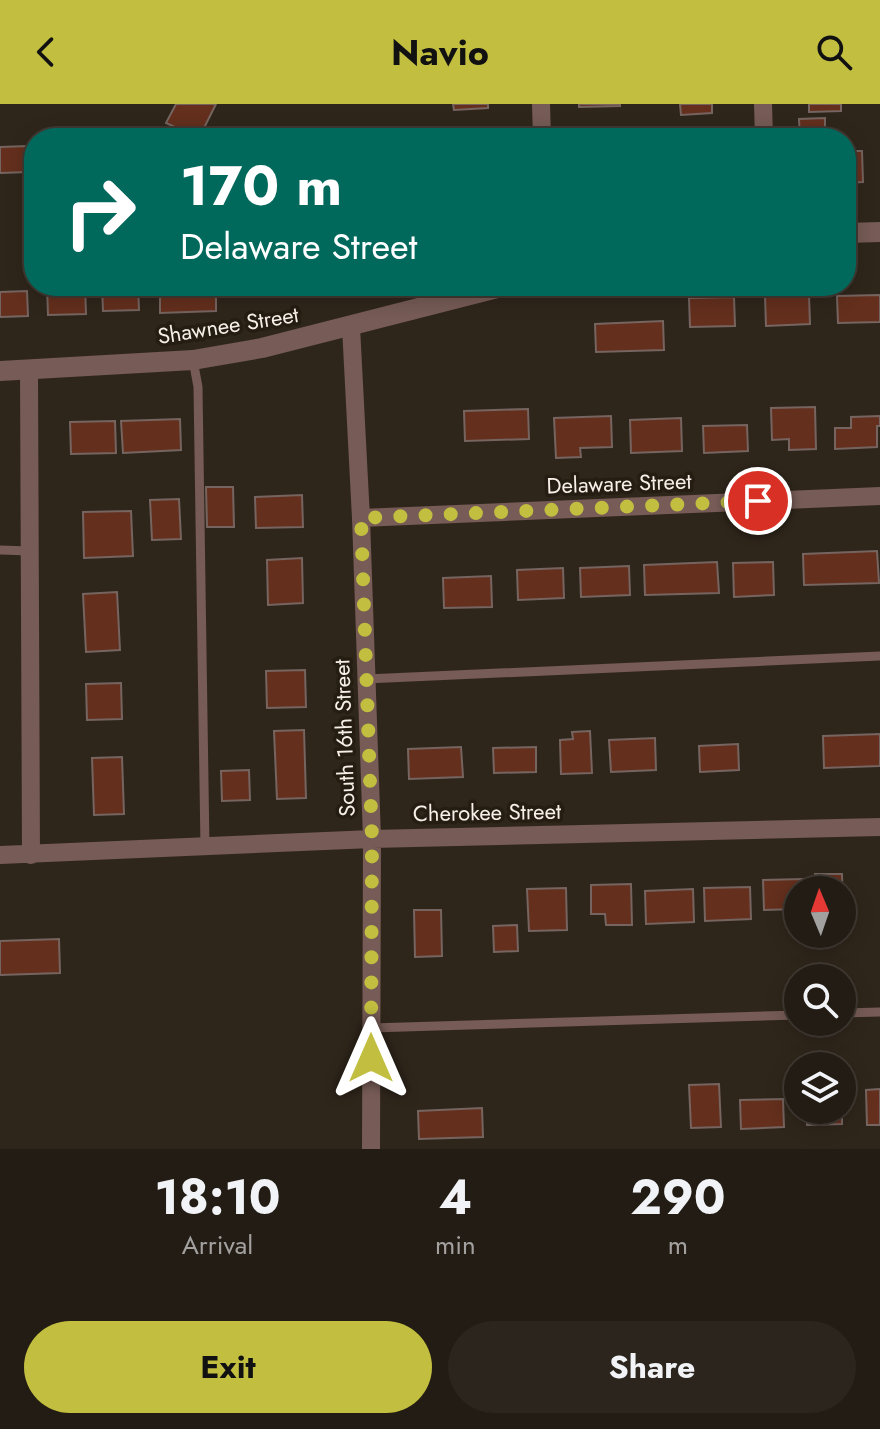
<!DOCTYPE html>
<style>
:root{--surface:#231c14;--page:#2b251d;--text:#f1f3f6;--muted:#a3a1a0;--line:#403a34;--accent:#c1be40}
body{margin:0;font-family:Jost,sans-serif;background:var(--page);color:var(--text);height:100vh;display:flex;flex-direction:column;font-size:30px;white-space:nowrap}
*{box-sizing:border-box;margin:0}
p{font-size:26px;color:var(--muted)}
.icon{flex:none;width:44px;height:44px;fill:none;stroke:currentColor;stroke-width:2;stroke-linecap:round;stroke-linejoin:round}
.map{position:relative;height:1045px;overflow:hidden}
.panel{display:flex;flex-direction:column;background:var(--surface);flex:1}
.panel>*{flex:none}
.banner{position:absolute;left:24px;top:24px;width:832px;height:168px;border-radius:32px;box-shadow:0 4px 20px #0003,0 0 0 2px var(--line);background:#00695c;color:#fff;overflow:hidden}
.needle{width:52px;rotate:358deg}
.buttons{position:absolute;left:784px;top:772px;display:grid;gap:16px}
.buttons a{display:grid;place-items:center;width:72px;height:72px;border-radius:50%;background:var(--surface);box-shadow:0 4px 20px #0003,0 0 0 2px var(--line);font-size:40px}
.pin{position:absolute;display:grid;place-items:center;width:68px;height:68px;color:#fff;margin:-34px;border:4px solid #fff;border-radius:50%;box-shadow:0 2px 8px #0007}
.me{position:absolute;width:88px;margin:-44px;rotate:0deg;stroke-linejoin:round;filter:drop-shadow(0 0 6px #0008)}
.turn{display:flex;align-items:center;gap:28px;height:168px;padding:0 24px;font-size:36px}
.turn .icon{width:104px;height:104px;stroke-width:2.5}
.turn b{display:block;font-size:56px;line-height:68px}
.eta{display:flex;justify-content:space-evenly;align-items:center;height:136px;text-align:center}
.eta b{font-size:48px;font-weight:700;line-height:56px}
.button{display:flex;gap:16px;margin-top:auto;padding:16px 24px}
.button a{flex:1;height:92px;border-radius:48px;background:var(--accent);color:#111;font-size:32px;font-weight:700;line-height:92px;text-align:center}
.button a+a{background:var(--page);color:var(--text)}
header{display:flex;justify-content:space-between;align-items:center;height:104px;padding:0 24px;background:var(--accent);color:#111;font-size:36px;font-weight:700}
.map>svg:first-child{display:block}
.building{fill:#642f1d;stroke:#75645f;stroke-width:2}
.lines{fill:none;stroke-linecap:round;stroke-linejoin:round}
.service{stroke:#765b56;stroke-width:9}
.minor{stroke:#765b56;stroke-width:18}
.tertiary{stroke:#765b56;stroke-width:20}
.route{stroke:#c1be40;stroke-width:14;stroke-dasharray:0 25.2}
.labels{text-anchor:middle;stroke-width:7;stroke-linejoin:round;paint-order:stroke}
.street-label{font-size:22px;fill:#f6f0e9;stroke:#251d12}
</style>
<header><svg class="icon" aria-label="back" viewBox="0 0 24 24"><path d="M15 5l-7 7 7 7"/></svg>Navio<svg class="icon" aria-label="search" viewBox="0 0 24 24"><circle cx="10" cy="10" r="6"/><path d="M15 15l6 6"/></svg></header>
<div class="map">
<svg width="880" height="1045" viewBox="0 0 880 1045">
<rect width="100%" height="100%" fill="#2f261b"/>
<path class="building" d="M176 0H216L199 34 166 19Z
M453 0H488V4L454 6Z
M579 0H620V2L579 3Z
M680 0H712V9L681 11Z
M809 0H841V7L809 8Z
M825 14V34H800L799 15Z
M27 42 28 68 0 69V43Z
M846 47H862L863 78 846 79Z
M47 182H85L86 210 48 211Z
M102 182H138L139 206 103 207Z
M160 182H216V207L160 209Z
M27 187 28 212 0 213V188Z
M809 190 810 220 766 222 765 192Z
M880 191V218L838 219 837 192Z
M734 193 735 222 690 223 689 194Z
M663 217 664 246 596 248 595 220Z
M815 303 816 345 789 346V335L772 336 771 304Z
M528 305 529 335 465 337 464 307Z
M611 312 612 343 580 344 581 353 556 354 554 314Z
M880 312V322H877V343L835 345V324H851V313Z
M681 314 682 347 631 349 630 316Z
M180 315 181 346 123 349 121 317Z
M115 317 116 349 71 350 70 318Z
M747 321 748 347 704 349 703 322Z
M206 383H233L234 423H207Z
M302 391 303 423 256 424 255 393Z
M179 395 181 435 152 436 150 396Z
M131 407 133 452 84 454 83 408Z
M877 447 879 479 804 481 803 450Z
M302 454 303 499 268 501 267 456Z
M717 458 719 489 645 491 644 461Z
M773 458 774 491 734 493 733 459Z
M629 462 630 491 581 493 580 464Z
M563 464 564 494 518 496 517 466Z
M491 472 492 503 444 504 443 474Z
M117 488 120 546 86 548 83 490Z
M305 566 306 603 267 604 266 567Z
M121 579 122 615 87 616 86 580Z
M304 626 306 694 277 695 274 627Z
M590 627 592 669 561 670 560 636 573 635 572 628Z
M880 630V662L824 664 823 632Z
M655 634 656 666 611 668 609 636Z
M738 640 739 666 700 668 699 642Z
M461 643 463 673 409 675 408 645Z
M536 643V668L494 669 493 644Z
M122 653 124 710 94 711 92 654Z
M249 666 250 696 222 697 221 667Z
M815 770H842L843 813 842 786H815Z
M803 775 804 786H798V805L764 806 763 776Z
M631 780 632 821H606L605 810H591V781Z
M750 783 751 815 705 817 704 784Z
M566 784 567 826 529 827 527 785Z
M693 785 694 818 646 820 645 787Z
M414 806H441L442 852 415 853Z
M517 821 518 847 494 848 493 822Z
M59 835 60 869 0 871V837Z
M719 980 721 1023 691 1024 689 981Z
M880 985V1021H867L866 986Z
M783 995 784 1023 741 1025 740 996Z
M482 1004 483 1033 419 1035 418 1007Z
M806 1006H842V1020L807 1021Z"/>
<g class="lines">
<path class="service" d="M193 256 198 283 205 744
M0 446 30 447
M366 575 880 552
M842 909 880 908
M371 924 798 911"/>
<path class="minor" d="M541 0 542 34
M763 0 764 34
M351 223 361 414 372 735 371 1045
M29 266 31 751
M361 414 880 392
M0 751 372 735 880 723"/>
<path class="tertiary" d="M846 129 880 128
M0 267 193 256 262 244 505 182"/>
</g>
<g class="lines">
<path class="route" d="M371 954 372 735 361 414 758 397"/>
</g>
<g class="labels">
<g class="street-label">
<text transform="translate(228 221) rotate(-9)" y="8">Shawnee Street</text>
<text transform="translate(619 379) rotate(-2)" y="8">Delaware Street</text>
<text transform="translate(344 634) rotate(-92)" y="8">South 16th Street</text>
<text transform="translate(487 708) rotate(-1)" y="8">Cherokee Street</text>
</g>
</g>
</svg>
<div class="buttons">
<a><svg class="needle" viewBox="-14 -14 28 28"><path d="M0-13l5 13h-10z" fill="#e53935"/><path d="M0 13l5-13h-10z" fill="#a3a1a0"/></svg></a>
<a><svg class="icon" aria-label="search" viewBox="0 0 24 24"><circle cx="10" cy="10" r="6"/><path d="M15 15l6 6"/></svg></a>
<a><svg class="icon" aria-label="layers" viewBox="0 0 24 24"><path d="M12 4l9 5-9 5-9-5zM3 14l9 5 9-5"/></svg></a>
</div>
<div class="pin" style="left:758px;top:397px;background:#d93025"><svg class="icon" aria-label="arrive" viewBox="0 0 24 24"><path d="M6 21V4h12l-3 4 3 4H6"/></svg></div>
<svg class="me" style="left:371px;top:954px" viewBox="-20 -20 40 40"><path d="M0-17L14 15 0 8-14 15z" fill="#c1be40" stroke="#fff" stroke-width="4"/></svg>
<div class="banner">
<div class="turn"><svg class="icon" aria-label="right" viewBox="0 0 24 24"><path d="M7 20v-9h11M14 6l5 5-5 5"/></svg><div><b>170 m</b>Delaware Street</div></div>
</div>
</div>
<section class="panel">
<div class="eta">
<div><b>18:10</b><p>Arrival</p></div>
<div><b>4</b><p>min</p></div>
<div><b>290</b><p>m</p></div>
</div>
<div class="button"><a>Exit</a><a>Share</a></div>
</section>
